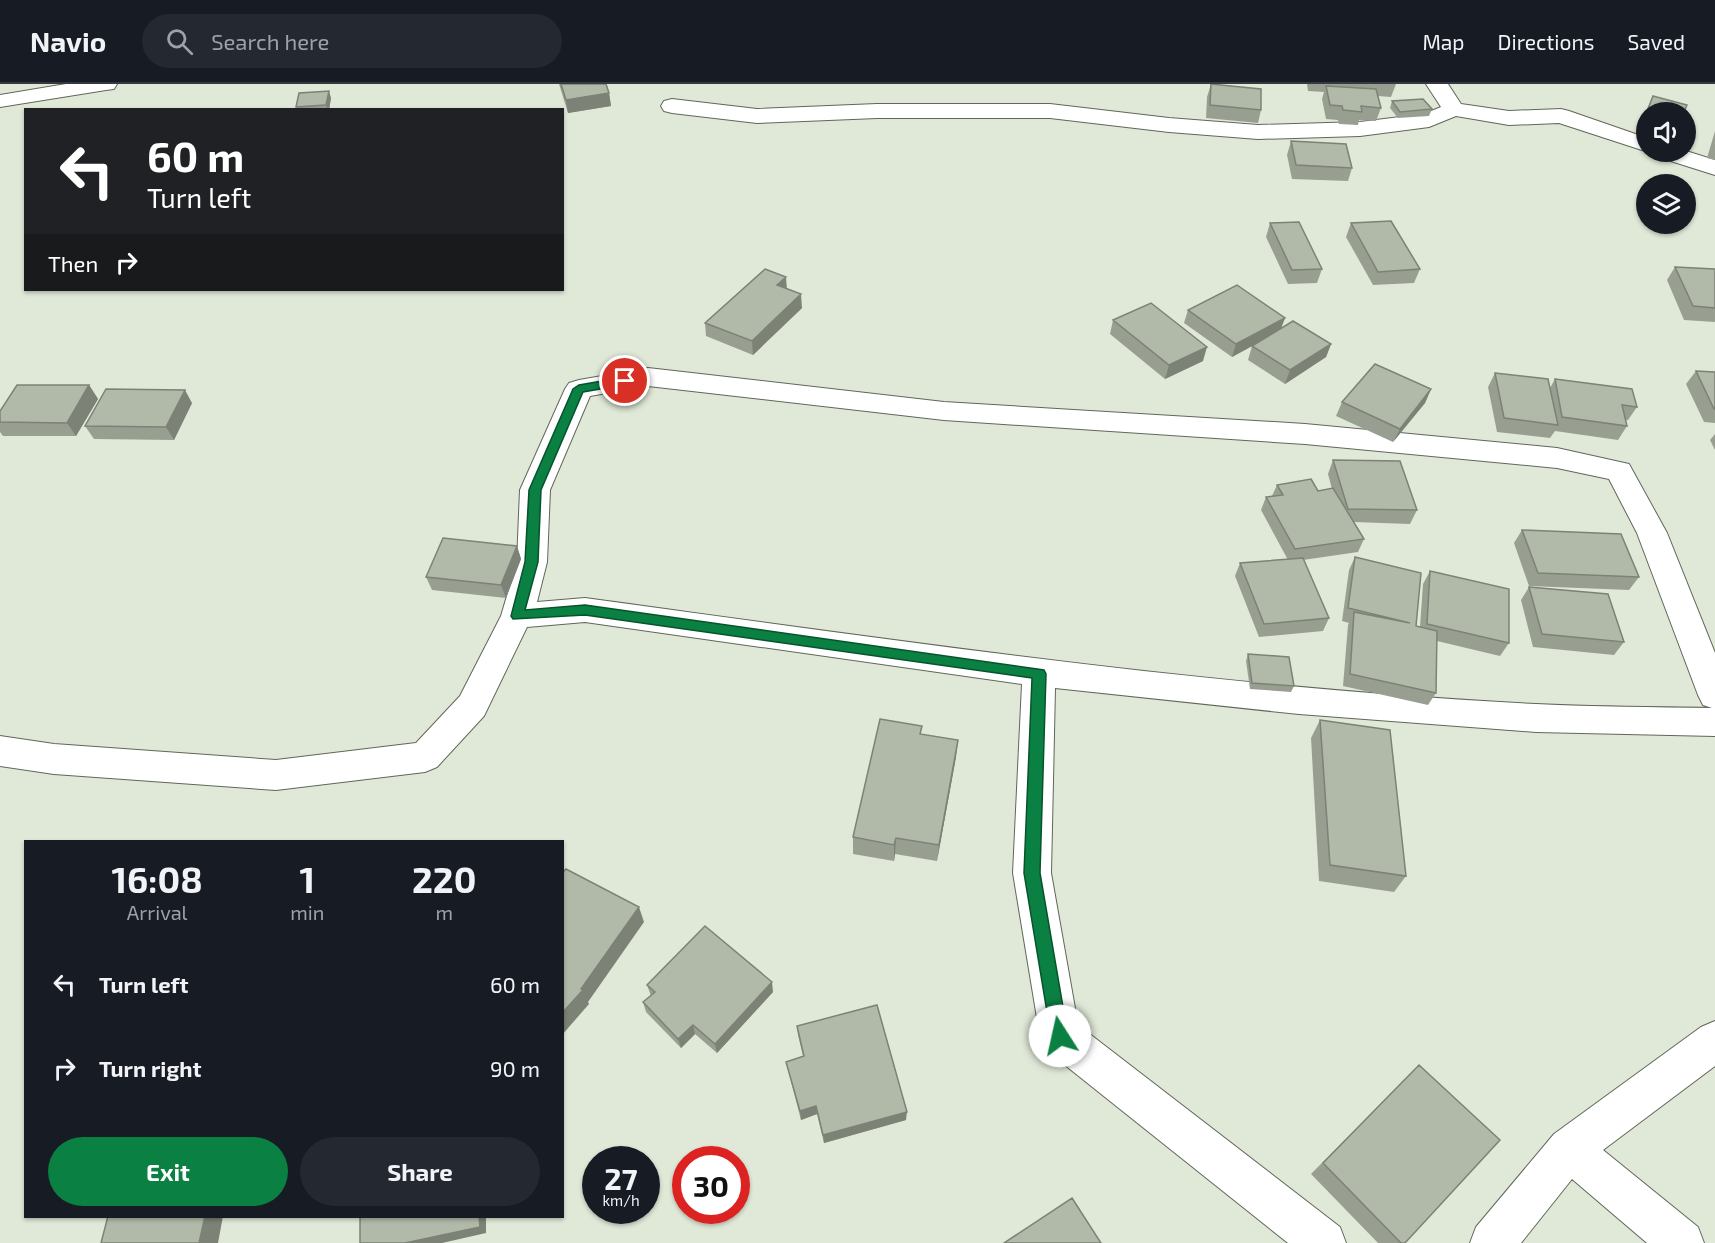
<!DOCTYPE html>
<style>
:root{--surface:#171b24;--page:#242831;--text:#f1f3f6;--muted:#9ea1a6;--line:#363941;--accent:#0b8043}
body{margin:0;font-family:"Exo 2",sans-serif;background:var(--page);color:var(--text);height:100vh;display:flex;flex-direction:column;font-size:22px;white-space:nowrap}
*{box-sizing:border-box;margin:0}
p{font-size:20px;color:var(--muted)}
.icon{flex:none;width:33px;height:33px;fill:none;stroke:currentColor;stroke-width:2;stroke-linecap:round;stroke-linejoin:round}
.map{position:relative;flex:1;overflow:hidden}
.details{position:absolute;left:24px;top:756px;width:540px;height:378px;display:flex;flex-direction:column;background:var(--surface);border-radius:0px;box-shadow:0 2px 4px #0004}
.details>*{flex:none}
.banner{position:absolute;left:24px;top:24px;width:540px;height:183px;border-radius:0px;box-shadow:0 2px 4px #0004;background:#202124;color:#fff;overflow:hidden}
.tools{position:absolute;left:1636px;top:18px;display:grid;gap:12px}
.tools a{display:grid;place-items:center;width:60px;height:60px;border-radius:50%;background:var(--surface);box-shadow:0 2px 4px #0004;font-size:30px}
.speed{position:absolute;left:582px;top:1062px;display:flex;gap:12px;font-size:30px;font-weight:700;text-align:center}
.speed>*{display:grid;place-content:center;width:78px;height:78px;border-radius:50%;background:var(--surface);box-shadow:0 2px 4px #0004;line-height:1}
.speed small{font-size:15px;font-weight:400}
.speed .limit{border:9px solid #d22;background:#fff;color:#111}
.pin{position:absolute;display:grid;place-items:center;width:51px;height:51px;color:#fff;margin:-26px;border:3px solid #fff;border-radius:50%;box-shadow:0 2px 6px #0007}
.me{position:absolute;width:66px;margin:-33px;rotate:350deg;stroke-linejoin:round;filter:drop-shadow(0 0 4px #0008)}
.turn{display:flex;align-items:center;gap:21px;height:126px;padding:0 24px;font-size:27px}
.turn .icon{width:78px;height:78px;stroke-width:2.5}
.turn b{display:block;font-size:42px;line-height:51px}
.then{display:flex;align-items:center;height:57px;padding:0 24px;background:#0003;gap:12px;font-size:22px}
.eta{display:flex;justify-content:space-evenly;align-items:center;height:102px;text-align:center}
.eta b{font-size:36px;font-weight:700;line-height:42px}
.primary-button{display:flex;gap:12px;margin-top:auto;padding:12px 24px}
.primary-button a{flex:1;height:69px;border-radius:36px;background:var(--accent);color:#fff;font-size:24px;font-weight:700;line-height:69px;text-align:center}
.primary-button a+a{background:var(--page);color:var(--text)}
ul{padding:0;list-style:none}
li{display:flex;align-items:center;gap:18px;height:84px;padding:0 24px}
li div{flex:1}
li b{display:block;font-size:22px}
li em{font-style:normal}
header{display:flex;align-items:center;gap:36px;box-sizing:border-box;height:84px;padding:0 30px;background:var(--surface);border-bottom:2px solid var(--line)}
header strong{font-size:28px}
nav{display:flex;gap:33px;margin-inline-start:auto;font-size:21px}
.search{width:420px;height:54px;background:var(--page);display:flex;align-items:center;gap:15px;box-sizing:border-box;padding:0 21px;border-radius:33px;color:var(--muted);font-size:22px}
.map>svg:first-child{display:block}
.lines{fill:none;stroke-linecap:round;stroke-linejoin:round}
.street-casing{stroke:#606759;stroke-width:2}
.street{fill:#fff;fill-rule:evenodd}
.wall{fill:#989f91}
.shaded-wall{fill:#7c8276}
.building{fill:#b1b9a9;stroke:#7c8276;stroke-width:1.5}
.route{fill:#0b8043;stroke:#07532c;stroke-width:1.5}
</style>
<header>
<strong>Navio</strong>
<div class="search"><svg class="icon" aria-label="search" viewBox="0 0 24 24"><circle cx="10" cy="10" r="6"/><path d="M15 15l6 6"/></svg>Search here</div>
<nav><a>Map</a><a>Directions</a><a>Saved</a></nav>
</header>
<div class="map">
<svg width="1715" height="1159" viewBox="0 0 1715 1159">
<rect width="100%" height="100%" fill="#e0e9d8"/>
<g class="lines">
<g class="street-casing">
<path id="street" d="M66 0H117L114 5 106 6 0 23V11Z
M1426 0H1448L1461 20 1509 27 1561 25 1569 27 1647 54 1648 68 1559 39 1509 41 1456 32 1429 43 1360 52 1258 55 1169 48 1050 34H877L757 39 672 29 664 27 661 22 664 17 672 15 757 25 877 20H1050L1169 34 1258 41 1360 38 1424 30 1441 23Z
M1686 67 1715 76V91L1658 73 1655 68Z
M648 284 944 318 1305 340 1557 364 1629 380 1667 449 1715 569V652L1536 648 1299 630 1055 604 1051 789 1078 941 1340 1143 1346 1159H1288L1046 966 1040 952 1013 789 1022 600 585 538 527 543 484 632 437 683 425 688 276 706 54 690 0 682V652L54 660 276 676 416 659 460 612 501 532 517 478 520 406 565 305 569 299 579 296ZM648 302 944 336 1305 360 1557 384 1609 395 1637 449 1698 611 1703 621 1712 624C1654 623 1595 623 1536 620 1217 604 901 557 585 514L537 518 547 478 550 406 590 312Z
M1715 937V982L1603 1066 1698 1143 1704 1159H1647L1572 1095 1521 1159H1470L1476 1143 1554 1050 1701 943Z"/>
</g>
<use href="#street" class="street"/>
</g>
<path class="wall" d="M559 0H606L609 9 611 22 568 29Z
M1211 0 1261 26 1258 39 1206 34 1207 13Z
M1307 0H1396L1391 13 1378 12 1381 24 1376 37 1359 36 1358 41 1339 40 1338 36 1326 35 1322 15 1324 8 1308 7Z
M1653 12 1647 28V38L1642 36Z
M331 14 329 26H297L296 23Z
M1392 17 1432 25 1429 32 1398 34 1390 24Z
M1715 47V76L1707 74Z
M1291 57 1352 84 1348 97 1292 95 1287 71Z
M1270 139 1322 185 1317 199 1288 200 1266 153Z
M1351 139 1420 185 1414 199 1373 201 1346 153Z
M1675 183 1715 185V238L1684 236 1667 196Z
M786 193V204L802 224 753 271 706 252 705 239Z
M1188 226 1285 234 1281 244 1331 260 1326 273 1285 300 1248 276 1252 262 1232 273 1184 239Z
M1113 236 1203 277 1165 295 1110 250Z
M1696 287 1715 288V339L1704 338 1686 300Z
M1495 289 1550 304 1555 295 1637 323 1628 336H1626L1627 342 1618 356 1555 347 1550 354 1497 348 1488 303Z
M89 301 98 315 76 352H3L0 348V327Z
M1431 305 1425 319 1393 358 1336 332 1342 318Z
M192 319 174 356 94 355 85 342Z
M1715 350V366L1710 356Z
M1333 376 1417 426 1410 440 1354 438 1364 455 1358 468 1303 476 1329 534 1323 547 1259 553 1235 492 1240 479 1288 476 1261 426 1266 413 1272 412 1277 401 1318 407 1332 405 1328 390Z
M1522 446 1639 493 1629 506 1529 502 1514 459Z
M517 462 521 475 506 514 432 506 426 493Z
M1355 473 1416 542 1420 543 1423 500 1430 487 1509 559 1500 572 1437 557 1436 609 1428 621 1343 602 1348 541 1349 539 1342 537 1349 486Z
M1529 503 1624 558 1614 571 1533 563 1521 516Z
M1248 570 1294 602 1291 608 1250 605 1246 577Z
M1320 636 1406 792 1394 808 1319 797 1311 654Z
M921 650 956 673 937 777 895 770 894 777 853 770V753Z
M647 901 773 908 717 969 695 950 681 964 646 928 643 918 651 912Z
M797 942 906 1036 824 1059 817 1030 801 1036 788 986 786 978 803 972 798 951Z
M1419 981 1405 1159H1378L1311 1090Z"/>
<path class="shaded-wall" d="M329 7 331 14 329 26H328L326 21Z
M609 9 611 22 568 29 566 16Z
M786 193 787 206 777 201Z
M801 210 802 224 753 271 752 257Z
M1285 234 1280 247 1232 273 1236 260Z
M1331 260 1326 273 1285 300 1290 286Z
M1207 263 1203 277 1165 295 1169 281Z
M89 301 98 315 76 352 67 339Z
M1431 305 1425 319 1393 358 1400 345Z
M185 306 192 319 174 356 166 343Z
M517 462 521 475 506 514 501 501Z
M958 656 956 673 937 777 939 761Z
M896 754 895 770 894 777V761Z
M639 823 644 838 588 918 589 920 562 951V929Z
M772 898 773 908 717 969 715 960Z
M693 941 695 950 681 964 678 955Z
M816 1022 817 1030 801 1036 800 1027Z
M907 1028 906 1036 824 1059 823 1051Z
M205 1132H223L218 1159H199Z
M479 1132H486V1149L442 1159H405Z"/>
<path class="building" d="M561 0H606L609 9 566 16Z
M1211 0 1261 5V26L1210 21Z
M1326 2 1376 5 1381 24 1361 22 1362 28 1343 26 1342 22 1330 21Z
M329 7 326 21 296 23 299 9Z
M1653 12 1687 21 1684 28H1647V30H1646Z
M1423 15 1432 25 1400 28 1392 17Z
M1291 57 1346 60 1352 84 1296 81Z
M1391 137 1420 185 1378 188 1351 139Z
M1299 138 1322 185 1292 186 1270 139Z
M1675 183 1715 185V224L1693 222Z
M765 185 786 193 777 201 801 210 752 257 705 239Z
M1237 201 1285 234 1236 260 1188 226Z
M1151 219 1207 263 1169 281 1113 236Z
M1293 237 1331 260 1290 286 1252 262Z
M1375 280 1431 305 1400 345 1342 318Z
M1696 287 1715 288V325H1714Z
M1495 289 1548 295 1558 341 1504 334Z
M1555 295 1632 305 1637 323 1622 321 1627 342 1562 333Z
M17 301H89L67 339 0 338V327Z
M106 305 185 306 166 343 85 342Z
M1333 376 1400 377 1417 426 1348 425Z
M1311 395 1318 407 1333 404 1364 455 1295 465 1266 413 1283 411 1277 401Z
M1522 446 1621 450 1639 493 1538 489Z
M443 454 517 462 501 501 426 493Z
M1355 473 1421 489 1416 542 1437 547 1436 609 1350 590 1354 528 1410 539 1348 524Z
M1303 474 1329 534 1264 540 1240 479Z
M1430 487 1509 505V559L1427 540Z
M1529 503 1608 510 1624 558 1542 550Z
M1248 570 1289 573 1294 602 1252 599Z
M880 635 922 642 920 650 958 656 939 761 896 754 894 761 853 753Z
M1320 636 1390 646 1406 792 1330 781Z
M566 785 639 823 581 905 583 906 562 929V789Z
M705 842 772 898 715 960 693 941 678 955 643 918 655 908 647 901Z
M877 921 907 1028 823 1051 816 1022 800 1027 786 978 804 972 797 942Z
M1419 981 1500 1056 1405 1159H1401L1323 1079Z
M1072 1114 1101 1159H1004Z
M108 1132H205L199 1159H101Z
M360 1132H479L480 1143 405 1159H360Z"/>
<path class="route" d="M625 293 629 294V300L583 308 541 406 538 478 525 526 585 521 1044 586 1046 590 1040 789 1068 952 1066 958 1060 960 1054 958 1051 952 1024 789 1032 594 585 531 513 535 511 532 525 478 529 406 573 305 579 301Z"/>
</svg>
<div class="tools">
<a><svg class="icon" aria-label="sound" viewBox="0 0 24 24"><path d="M4 9h4l5-4v14l-5-4H4zM17 9q2 3 0 6"/></svg></a>
<a><svg class="icon" aria-label="layers" viewBox="0 0 24 24"><path d="M12 4l9 5-9 5-9-5zM3 14l9 5 9-5"/></svg></a>
</div>
<div class="speed"><div>27<small>km/h</small></div><div class="limit">30</div></div>
<div class="pin" style="left:625px;top:297px;background:#d93025"><svg class="icon" aria-label="arrive" viewBox="0 0 24 24"><path d="M6 21V4h12l-3 4 3 4H6"/></svg></div>
<svg class="me" style="left:1060px;top:952px" viewBox="-20 -20 40 40"><circle r="19" fill="#fff"/><path d="M0-13L10 11 0 6-10 11z" fill="#0b8043"/></svg>
<div class="banner">
<div class="turn"><svg class="icon" aria-label="left" viewBox="0 0 24 24"><path d="M17 20v-9H6M10 6l-5 5 5 5"/></svg><div><b>60 m</b>Turn left</div></div>
<div class="then">Then<svg class="icon" aria-label="right" viewBox="0 0 24 24"><path d="M7 20v-9h11M14 6l5 5-5 5"/></svg></div>
</div>
<section class="details">
<div class="eta">
<div><b>16:08</b><p>Arrival</p></div>
<div><b>1</b><p>min</p></div>
<div><b>220</b><p>m</p></div>
</div>
<ul>
<li><svg class="icon" aria-label="left" viewBox="0 0 24 24"><path d="M17 20v-9H6M10 6l-5 5 5 5"/></svg><div><b>Turn left</b></div><em>60 m</em></li>
<li><svg class="icon" aria-label="right" viewBox="0 0 24 24"><path d="M7 20v-9h11M14 6l5 5-5 5"/></svg><div><b>Turn right</b></div><em>90 m</em></li>
</ul>
<div class="primary-button"><a>Exit</a><a>Share</a></div>
</section>
</div>
